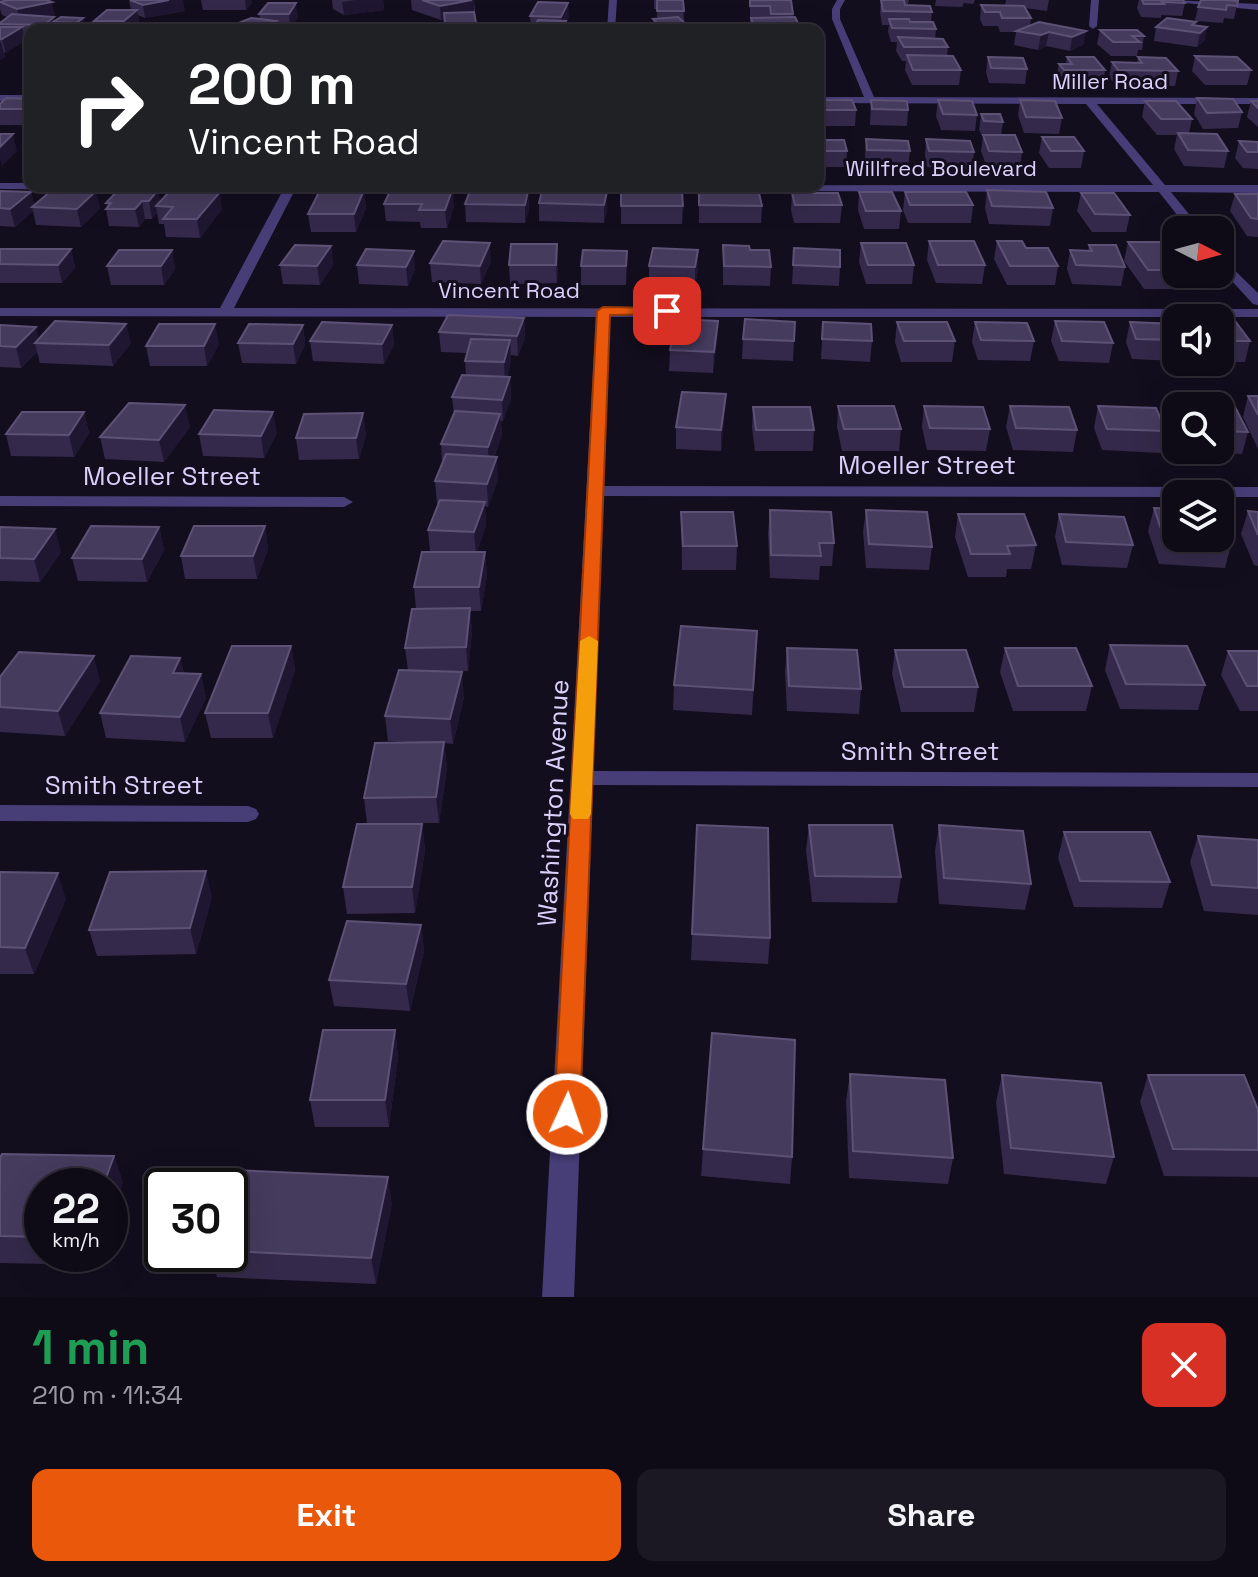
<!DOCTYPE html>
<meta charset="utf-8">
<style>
:root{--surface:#0e0a16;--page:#1c1823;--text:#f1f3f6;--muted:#9b9aa1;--line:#2e2b35;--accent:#ea580c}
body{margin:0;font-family:"Space Grotesk",sans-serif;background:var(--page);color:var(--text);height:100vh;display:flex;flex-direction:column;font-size:30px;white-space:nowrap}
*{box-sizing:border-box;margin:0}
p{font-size:26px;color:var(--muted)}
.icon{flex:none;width:44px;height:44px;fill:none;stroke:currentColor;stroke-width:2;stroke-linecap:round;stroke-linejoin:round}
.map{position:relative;height:1297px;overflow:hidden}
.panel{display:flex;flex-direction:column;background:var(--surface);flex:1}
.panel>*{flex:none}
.hud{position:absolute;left:24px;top:24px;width:800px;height:168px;border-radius:16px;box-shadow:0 8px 32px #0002,0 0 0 2px var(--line);background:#202124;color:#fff;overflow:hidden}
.needle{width:52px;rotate:96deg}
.fabs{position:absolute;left:1162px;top:216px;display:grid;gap:16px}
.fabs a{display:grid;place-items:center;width:72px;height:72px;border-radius:16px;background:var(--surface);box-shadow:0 8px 32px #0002,0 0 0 2px var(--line);font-size:40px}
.speed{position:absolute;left:24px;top:1168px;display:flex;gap:16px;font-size:40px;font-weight:700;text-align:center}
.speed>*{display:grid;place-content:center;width:104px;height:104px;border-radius:50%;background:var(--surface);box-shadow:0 8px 32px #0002,0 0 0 2px var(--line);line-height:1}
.speed small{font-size:20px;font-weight:400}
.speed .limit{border:4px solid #111;border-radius:12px;background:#fff;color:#111}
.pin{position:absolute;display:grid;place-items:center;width:68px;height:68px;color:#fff;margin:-34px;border-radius:16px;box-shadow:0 4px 12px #0006}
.me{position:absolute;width:88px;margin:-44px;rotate:3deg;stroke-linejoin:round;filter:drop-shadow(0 0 6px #0008)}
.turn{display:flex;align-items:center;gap:28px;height:168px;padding:0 32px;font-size:36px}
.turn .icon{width:104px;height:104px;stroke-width:2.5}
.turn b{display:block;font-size:56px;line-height:68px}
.round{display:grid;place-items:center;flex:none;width:84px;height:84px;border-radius:16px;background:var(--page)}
.head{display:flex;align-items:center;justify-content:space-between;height:136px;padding:0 32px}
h1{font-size:48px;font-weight:600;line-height:60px;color:#1e9e55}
.primary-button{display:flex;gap:16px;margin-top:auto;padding:16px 32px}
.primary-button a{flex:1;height:92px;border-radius:16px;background:var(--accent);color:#fff;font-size:32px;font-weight:600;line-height:92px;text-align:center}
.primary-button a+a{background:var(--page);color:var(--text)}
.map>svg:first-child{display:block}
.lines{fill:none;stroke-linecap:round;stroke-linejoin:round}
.minor{fill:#473e78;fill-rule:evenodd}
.wall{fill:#34294a}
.shaded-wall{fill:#1f1631}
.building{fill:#453b5d;stroke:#5d5276;stroke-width:2}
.route{fill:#ea580c;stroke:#983908;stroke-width:2}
.slow{fill:#f59e0b}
.labels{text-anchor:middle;stroke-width:6;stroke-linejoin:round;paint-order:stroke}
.far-street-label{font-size:22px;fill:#dad0fa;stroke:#130e1e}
.street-label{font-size:26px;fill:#dad0fa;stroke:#130e1e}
</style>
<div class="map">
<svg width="1258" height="1297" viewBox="0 0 1258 1297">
<rect width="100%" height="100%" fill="#130e1e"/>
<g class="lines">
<path class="minor" d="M609 0H617L615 30H607Z
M837 0H845L840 9V19L874 97 1258 98V104H1097L1165 185H1258V193L1171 192 1202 230H1189L1159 192 295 190 234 308 1258 309V317H610L604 486 1258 487V497H1220V494H1176V497L603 496 593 771 1258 773V787L593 785 574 1297H542L596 317 0 316V308H220L283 190 0 189V183H30V186L1153 185 1086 104 818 103V97H864L832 19V9Z
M1091 0H1099L1097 26 1093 29 1089 26Z
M1171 0 1258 4V10L1175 2Z
M202 23 205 28 191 30Z
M384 23 392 30H383L380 26Z
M0 95H30V101H0Z
M1220 256 1258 293V305L1253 304 1220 268Z
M0 496 344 497 353 502 344 507 0 506Z
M0 805 248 806 256 809 259 814 256 819 248 822 0 821Z"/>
</g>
<path class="wall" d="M0 0 55 16 50 17 55 22 61 17 85 25 78 30H30V38H24L25 41 4 53 5 57 0 60V23L7 17 2 15 0 9Z
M129 0 185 11 145 18 138 15 139 23 132 30H85L96 27 94 21 131 10Z
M201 0H251L252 3 246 10H203Z
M332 0H383L384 10 344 15 333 9Z
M411 0H474L477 30H445L444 19 441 20 412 10Z
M654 0H683L684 22 689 27V30H653V19L657 18V9H654Z
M750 0 793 14V17L800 27 799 30H750Z
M881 0H909L908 4H904L905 5 932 12 931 22 936 29 935 39 948 47 947 56 961 70 959 85H912L905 70 906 61H902L896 51 897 42H891L888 32 889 25H882L880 12Z
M936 0H975L973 4 964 3 962 7 935 6Z
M1006 0H1049L1047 11 1025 8 1031 18 1030 26 1086 31 1083 45 1070 51 1046 46 1038 50 1014 45 1016 32H1000L998 26H983L980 19 981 5 1005 6Z
M1139 0H1183L1185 3 1182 16 1161 15V18L1141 17 1137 8Z
M1238 1 1234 19 1224 18 1223 23 1195 21 1198 7Z
M268 3 298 17 290 28H277V30H224L260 19 259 14Z
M530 16 569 17 566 21V30H531Z
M1196 22 1195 25 1207 27 1204 41 1197 47 1154 41 1156 27Z
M1100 30 1144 36 1142 50H1138L1137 56H1111L1097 44Z
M1195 56 1251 70 1247 85H1205L1192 71Z
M988 57 1027 69 1025 84 989 83 986 72Z
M1067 57 1105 70 1103 85H1061L1056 78 1059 64H1066Z
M1138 57 1178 71 1175 86 1115 85 1109 77 1112 62 1137 63Z
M1197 98 1242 112 1238 128 1203 129 1194 114Z
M30 99V125H0V104Z
M818 100 856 110 855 126H818Z
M871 100 908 110 907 126 870 125Z
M938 100 977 115 975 131 941 130 936 116Z
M1020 100 1062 118 1059 134 1024 133 1018 115Z
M1145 101 1192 119 1189 133 1228 151 1224 168 1184 166 1174 149 1177 135H1157L1142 117Z
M1251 101H1258V127L1247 117Z
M981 114 1003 122 1001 135 1022 152 1020 168H987L981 151 983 137 979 130Z
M1042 137 1084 151 1081 168H1049L1039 153Z
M866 139 910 151 908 168 865 167V156Z
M926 139 974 152 972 169 927 167 925 156Z
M818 140 847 151 846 167H818Z
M1239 141 1258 142V169L1243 168 1235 158Z
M158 190 160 202 222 209 200 238 166 237 164 224H159L157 213 152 219H145L139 227 109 226 106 209 107 207 106 203Z
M364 190 366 208 356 232H311L308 214Z
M987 190 1053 208 1050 226 989 224 985 208Z
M0 191 31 192 34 205 100 208 81 227 36 225 33 211 15 227 0 226Z
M528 191 529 209 525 223 466 222 465 204Z
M607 192V210L604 223 539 221V203Z
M859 192 901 211 899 229H864L858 210Z
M905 192 973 205 971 223H908L903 210Z
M621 193 683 206 682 224H621Z
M699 193 762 206 761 223H699Z
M792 193 842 205 840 223H794L791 210Z
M1081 193 1130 215 1126 232H1092L1077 211Z
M1235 194H1258V237L1247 236 1230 211Z
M384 204 454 206 447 228H421L420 222 386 221Z
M929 241 985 265 982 284 936 283 927 260Z
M997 241 1026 248 1058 266 1055 285H1007L994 259Z
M1128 242 1176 259V274H1184L1180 289H1144L1124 261Z
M861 243 914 265 912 284H866L859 262Z
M723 245 750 250 771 267 770 286 723 285Z
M1089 245 1125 267 1121 286 1072 284 1067 269 1070 250 1088 251Z
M331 246 333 265 320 285 283 284 280 265Z
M653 248 698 269 695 286 649 284V266Z
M794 248 840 267 839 286 792 284Z
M0 249H71L75 268 62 283H0Z
M366 249 415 269 408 286 359 284 357 265Z
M172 250 175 269 164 285H111L107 266Z
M627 251 626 285H581V266Z
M491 261 481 284 432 282 430 263Z
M558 262 557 283 510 284 509 265Z
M524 318 525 338 518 356 511 355V360L507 377H510L511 398 503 421H501L502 435 494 457 498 479 488 507 485 506 486 525 477 552H485L487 575 481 611H470L472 632 468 671H448L464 697 453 744 444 743 447 768 439 823H367L364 798 427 743 388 741 385 716 408 670 405 648 416 609 414 587 430 552 428 530 439 504H437L435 481 442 463 441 444 454 415 452 397 466 375 465 361 467 353 441 352 439 332Z
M718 321 717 341 713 373 669 371 670 350Z
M1055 321 1113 343 1109 363 1059 361 1051 341Z
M1220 321 1250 341 1245 362H1220Z
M795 322 793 361 742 359 743 339Z
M823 322 872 341 870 362 821 359Z
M897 322 955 341 952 362H901L895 342Z
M975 322 1034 341 1030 361 978 360 972 342Z
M1130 322 1176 324V361L1132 359 1126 342Z
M0 325 39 338 131 343 113 366 40 363 37 352 21 368 0 367Z
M303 325 305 345 296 364 242 363 238 343Z
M392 325 394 345 384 364 313 361 310 341Z
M219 344 207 366H150L146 346Z
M726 394 721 451 676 449V427Z
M1248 396H1258V449L1243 417Z
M838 406 901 429 899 451H842L837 427Z
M924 406 990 429 986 451 927 450 922 427Z
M1010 406 1077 430 1073 452 1013 450 1006 427Z
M1098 406 1166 431 1161 453 1102 450 1094 428Z
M753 407 814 430 813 451H755L752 428Z
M1220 407 1248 432 1242 454 1187 452 1186 450H1220Z
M84 412 89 433 74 457 11 456 6 434Z
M363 413 366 435 359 459 299 460 296 438Z
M190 427 164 462 105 459 100 437Z
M277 433 264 458 203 456 199 434Z
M1154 508 1231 545 1225 568 1159 564 1148 531Z
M770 510 834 543 832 566H820L819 580 770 578 768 533Z
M866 510 932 547 929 570 866 568 863 532Z
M1248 511 1258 512V566L1254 565 1241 534Z
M681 512 737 546 736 570H682Z
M958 514 1036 545 1031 569H1007L1006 577H968L955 537Z
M1059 514 1133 545 1127 568 1062 565 1055 537Z
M265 526 268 549 257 579H185L181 556Z
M0 527 61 552 40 582 0 581Z
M159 527 164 550 147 582 78 581 72 558Z
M757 631 752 715 673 710 674 685Z
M1110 645 1205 685 1198 710 1120 709 1105 670Z
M291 646 295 670 273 738H211L205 713Z
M787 648 861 689 859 714 787 711 785 672Z
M1005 648 1092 686 1086 711H1013L1000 672Z
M895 650 978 687 974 712H901L892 674Z
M1228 651H1258V711H1240L1221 675Z
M180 658 184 673 201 674 206 698 185 742 106 738 100 713Z
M0 677 100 681 65 736 0 732Z
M422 824 425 850 415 913 347 914 343 887Z
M697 825 770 938 768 964 691 960Z
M809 825 901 877 897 903 812 902 806 850Z
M939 825 1031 884 1025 910 939 904 935 851Z
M1064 832 1170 882 1162 908 1074 907 1058 858Z
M1198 836 1258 840V915L1204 911 1190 862Z
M0 872 66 899 34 974H0Z
M212 897 196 954 97 956 89 930Z
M421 925 424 951 410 1011 334 1006 329 980Z
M395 1030 398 1057 389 1127H315L310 1100Z
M850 1074 953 1158 948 1184 849 1178 846 1101Z
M1002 1075 1114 1157 1106 1184 1004 1174 996 1102Z
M1148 1075 1258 1110V1177L1164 1176 1140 1102Z
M703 1149 792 1157 790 1184 701 1176Z
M114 1156 123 1183 42 1186V1254H98L94 1265 0 1263V1158Z
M230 1186 392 1203 376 1284 217 1277 211 1254H230Z"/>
<path class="shaded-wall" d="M169 0H183L185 11 145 18 143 5Z
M245 0H251L252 3 246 10Z
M356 0H383L384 10 344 15 342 2Z
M474 0V13L441 20 440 6Z
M52 2 55 16 20 22 17 9Z
M296 3 298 17 290 28 289 14Z
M568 3 569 17 566 21V30H561V17Z
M137 10 139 23 132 30H126L124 21Z
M54 17 56 30H45L44 25Z
M83 18 85 25 78 30 76 23Z
M276 21 277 30H255Z
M22 27 25 41 6 53 2 39Z
M689 27V30H664V29Z
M1207 27 1204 41 1197 47 1200 33Z
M1086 31 1083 45 1070 51 1072 37Z
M1049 32 1046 46 1038 50 1041 35Z
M1 42 5 57 0 60V43Z
M13 134 17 151 2 166 0 158V147Z
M453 188 454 206 447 228 445 210Z
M158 190 161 207 156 206 157 213 152 219 149 201Z
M364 190 366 208 356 232 354 214Z
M96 191 100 208 81 227 77 209Z
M528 191 529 209 525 223V205Z
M31 192 35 207H32L33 211 15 227 10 209Z
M220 192 222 209 200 238 197 219Z
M607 192V210L604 223V205Z
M142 201 145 219 139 227 135 209Z
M490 243 491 261 481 284 480 266Z
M557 244 558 262 557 283 556 265Z
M331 246 333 265 320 285 317 266Z
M71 249 75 268 62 283 58 265Z
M172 250 175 269 164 285 161 266Z
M698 250V269L695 286V267Z
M414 251 415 269 408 286 406 267Z
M524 318 525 338 518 356 517 336Z
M718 321 717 341 713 373 714 352Z
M126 324 131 343 113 366 109 345Z
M215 324 219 344 207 366 204 346Z
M303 325 305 345 296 364 293 344Z
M392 325 394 345 384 364 382 344Z
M36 327 40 343H35L37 352 21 368 16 347Z
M510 340 511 360 505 383 504 362Z
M510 377 511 398 503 421 502 400Z
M726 394 725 415 721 451V430Z
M185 405 190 427 164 462 159 440Z
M84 412 89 433 74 457 69 435Z
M273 412 277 433 264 458 261 436Z
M363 413 366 435 359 459 356 438Z
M500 414 502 435 489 469 488 447Z
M497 457 498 479 488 507 487 484Z
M485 502 486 525 476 555 474 532Z
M265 526 268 549 257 579 253 556Z
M159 527 164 550 147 582 142 559Z
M55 529 61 552 40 582 34 559Z
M485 552 487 575 481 611 479 587Z
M470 608 472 632 468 671 466 647Z
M291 646 295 670 273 738 268 713Z
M94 656 100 681 65 736 58 711Z
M180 658 186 682 173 673Z
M462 672 464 697 453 744 450 719Z
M201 674 206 698 185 742 180 717Z
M444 742 447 768 439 823 436 797Z
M422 824 425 850 415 913 412 887Z
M206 871 212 897 196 954 190 928Z
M58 873 66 899 34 974 25 948Z
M421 925 424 951 410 1011 406 984Z
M395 1030 398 1057 389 1127 385 1100Z
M114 1156 123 1183 110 1220V1186H103Z
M388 1177 392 1203 376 1284 371 1258Z
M90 1254H98L94 1265Z"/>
<path class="building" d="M8 0H46L52 2 17 9 0 2Z
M130 0H169L143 5Z
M422 0H472L440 6Z
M657 0H683L684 11H657Z
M750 0H791L793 14H771L770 6H750Z
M881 0H904L905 5 930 6 932 12 883 11Z
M1142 0H1183L1185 3 1162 2 1164 4H1144Z
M1201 0H1224L1238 1 1237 6 1227 5 1226 10 1198 7Z
M538 2 568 3 561 17 530 16Z
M268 3H296L289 14H259Z
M981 5 1024 6 1031 18H1002L1000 12H985Z
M107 10H137L124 21H94Z
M474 12 476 23 445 24 444 13Z
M12 14 54 17 44 25 0 24V23Z
M61 17 83 18 76 23 53 22Z
M678 17 689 27 664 29 653 19Z
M795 17 800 27 753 24 751 18Z
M251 18 276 21 255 30 224 29Z
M1167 18 1196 22 1192 25 1207 27 1200 33 1156 27Z
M889 19H909L910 22H933L936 29 892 28Z
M538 20 566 21 561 30H532Z
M1039 22 1086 31 1072 37 1049 32 1041 35 1016 31Z
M0 27H22L2 39H0Z
M90 27 120 28 117 30H85Z
M324 27H356L354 30H322Z
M1100 30H1137L1144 36H1132L1140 42H1113Z
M898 37 943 39 948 47H904Z
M907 55 953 56 961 70H913Z
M1195 56 1237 57 1251 70H1208Z
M988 57 1023 58 1027 69 991 68Z
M1067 57H1094L1105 70H1064L1059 64H1072Z
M1138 57 1166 58 1178 71 1118 70 1112 62 1142 63Z
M6 98 30 99V109H0V104Z
M1197 98 1233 99 1242 112 1207 113Z
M818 100H852L856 110H818Z
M871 100 907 101 908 110 872 109Z
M938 100 972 101 977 115 943 114Z
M1020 100 1055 101 1062 118 1026 117Z
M1145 101H1176L1192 119H1161Z
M1251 101H1258V108Z
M981 114H1000L1003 122 984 121Z
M1178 133 1217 134 1228 151 1188 150Z
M0 134H13L0 147Z
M983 135H1015L1022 152 989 151Z
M1042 137H1074L1084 151H1051Z
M866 139 908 141 910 151 867 150Z
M926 139 970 141 974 152 929 151Z
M818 140H844L847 151H818Z
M1239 141 1258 142V152H1247Z
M392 187 453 188 445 210H419L422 204H384Z
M52 190 96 191 77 209 32 207Z
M118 190H158L149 201H142L135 209H106L111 203H106Z
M171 190 220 192 197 219H163L173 207 156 206Z
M320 190H364L354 214H308Z
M987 190 1046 192 1053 208 992 206Z
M0 191 31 192 10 209 0 208Z
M470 191H528L525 205 465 204Z
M542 191 607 192 604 205 539 203Z
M682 192 683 206H621V193Z
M859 192H892L901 211H866Z
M905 192H966L973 205H910Z
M699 193H759L762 206 699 205Z
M792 193H838L842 205H795Z
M1081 193H1114L1130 215 1095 214Z
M1235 194H1258V219L1251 218Z
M443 241 490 243 480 266 430 263Z
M929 241H974L985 265H938Z
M997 241H1022L1026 248H1048L1058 266H1010Z
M1128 242H1163L1176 259V270H1148Z
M861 243H906L914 265H868Z
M511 244H557L556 265H509Z
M295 245 331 246 317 266 280 265Z
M723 245 749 246 750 250H769L771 267 724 266Z
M1089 245H1116L1125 267 1076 265 1070 250 1092 251Z
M653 248 698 250 695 267 649 266Z
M794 248 840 250V267L793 265Z
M0 249H71L58 265 0 264Z
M366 249 414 251 406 267 357 265Z
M119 250H172L161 266H107Z
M583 250 627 251 626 266H581Z
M448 315 524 318 517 336 439 332Z
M676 319 718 321 714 352 670 350Z
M745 319 795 322 794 341 743 339Z
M55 321 126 324 109 345 35 343Z
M1055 321 1104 322 1113 343 1062 341Z
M1220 321H1235L1250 341H1220Z
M322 322 392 325 382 344 310 341Z
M823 322 871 324 872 341 822 339Z
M897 322H947L955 341H904Z
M975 322 1027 323 1034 341 981 340Z
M1130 322 1176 324V340L1136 339Z
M159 324H215L204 346H146Z
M249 324 303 325 293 344 238 343Z
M0 325 36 327 16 347 0 346Z
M471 339 510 340 504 362 465 361Z
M462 375 510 377 502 400 452 397Z
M682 392 726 394 721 430 676 427Z
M1248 396H1258V415Z
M129 403 185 405 159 440 100 437Z
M838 406H894L901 429H844Z
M924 406 983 407 990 429 930 428Z
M1010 406 1069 407 1077 430 1016 428Z
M1098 406 1156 408 1166 431 1107 429Z
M753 407H810L814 430H756Z
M1220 407H1235L1248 432 1220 431Z
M214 410 273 412 261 436 199 434Z
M455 411 500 414 488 447 441 444Z
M22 412H84L69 435 6 434Z
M363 413 356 438H296L304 414Z
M446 454 497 457 487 484 435 481Z
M440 500 485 502 474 532 428 530Z
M1154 508 1176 509V538H1220V516L1231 545 1165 541Z
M770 510 831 512 834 543H819L821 556 771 555Z
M866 510 927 512 932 547 869 544Z
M1248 511 1258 512V535Z
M681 512H733L737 546H683Z
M958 514H1024L1036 545 1007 546 1010 554H971Z
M1059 514 1124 517 1133 545 1066 542Z
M91 526 159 527 142 559 72 558Z
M194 526H265L253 556H181Z
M0 527 55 529 34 559 0 558Z
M422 552H485L479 587H414Z
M470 608 466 647 405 648 412 609Z
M681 626 757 631 753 690 674 685Z
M1110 645 1187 646 1205 685 1126 684Z
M232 646H291L268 713H205Z
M787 648 857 650 861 689 789 686Z
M1005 648H1076L1092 686H1018Z
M895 650H966L978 687H904Z
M1228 651H1258V686H1247Z
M19 652 94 656 58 711 0 707V677Z
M131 656 180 658 173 673 201 674 180 717 100 713Z
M399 670 462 672 450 719 385 716Z
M444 742 436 797 364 798 375 743Z
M357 824H422L412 887H343Z
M697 825 768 828 770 938 692 934Z
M809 825H892L901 877 815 876Z
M939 825 1023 831 1031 884 944 878Z
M1064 832H1150L1170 882 1080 881Z
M1198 836 1258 840V888L1212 885Z
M206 871 190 928 89 930 110 872Z
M0 872 58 873 25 948 0 947Z
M347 921 421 925 406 984 329 980Z
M323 1030H395L385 1100H310Z
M712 1033 795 1040 792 1157 703 1149Z
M850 1074 945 1080 953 1158 853 1151Z
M1002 1075 1101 1083 1114 1157 1011 1148Z
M1148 1075H1244L1258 1110V1150L1173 1149Z
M2 1154 114 1156 103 1186H42V1237L0 1236V1158Z
M234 1170 388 1177 371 1258 230 1251V1186H229Z"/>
<path class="route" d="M667 308 672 309V314L610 315 580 1114 576 1121 567 1125 558 1121 554 1114 597 311 603 307Z"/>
<path class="slow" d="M589 636 598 641 591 814 588 819H573L570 814 580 641Z"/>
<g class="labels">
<g class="far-street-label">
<text x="1110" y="89">Miller Road</text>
<text x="941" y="176">Willfred Boulevard</text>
<text x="509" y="298">Vincent Road</text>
</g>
<g class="street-label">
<text x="927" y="474">Moeller Street</text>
<text x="172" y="485">Moeller Street</text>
<text x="920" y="760">Smith Street</text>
<text x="124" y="794">Smith Street</text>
<text transform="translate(553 803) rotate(-87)" y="9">Washington Avenue</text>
</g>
</g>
</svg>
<div class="fabs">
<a><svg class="needle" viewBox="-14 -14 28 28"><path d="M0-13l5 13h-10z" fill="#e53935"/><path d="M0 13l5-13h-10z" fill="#9b9aa1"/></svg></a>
<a><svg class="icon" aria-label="sound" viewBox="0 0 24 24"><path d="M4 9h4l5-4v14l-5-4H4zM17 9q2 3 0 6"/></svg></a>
<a><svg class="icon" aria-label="search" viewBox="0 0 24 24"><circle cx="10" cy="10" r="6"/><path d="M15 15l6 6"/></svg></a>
<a><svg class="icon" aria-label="layers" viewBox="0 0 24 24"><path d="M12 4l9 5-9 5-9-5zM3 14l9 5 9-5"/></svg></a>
</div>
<div class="speed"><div>22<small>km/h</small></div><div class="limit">30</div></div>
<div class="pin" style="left:667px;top:311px;background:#d93025"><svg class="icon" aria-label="arrive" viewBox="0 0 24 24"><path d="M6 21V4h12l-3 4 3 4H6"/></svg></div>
<svg class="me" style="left:567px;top:1114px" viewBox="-20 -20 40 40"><circle r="17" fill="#ea580c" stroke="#fff" stroke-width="3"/><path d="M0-11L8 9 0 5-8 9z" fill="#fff"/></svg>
<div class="hud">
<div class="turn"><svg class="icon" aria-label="right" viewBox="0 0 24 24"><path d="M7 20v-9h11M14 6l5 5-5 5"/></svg><div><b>200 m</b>Vincent Road</div></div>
</div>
</div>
<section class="panel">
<div class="head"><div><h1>1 min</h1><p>210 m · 11:34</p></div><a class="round" style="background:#d93025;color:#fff"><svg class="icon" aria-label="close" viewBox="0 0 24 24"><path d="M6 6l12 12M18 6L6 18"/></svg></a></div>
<div class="primary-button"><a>Exit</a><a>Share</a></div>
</section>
